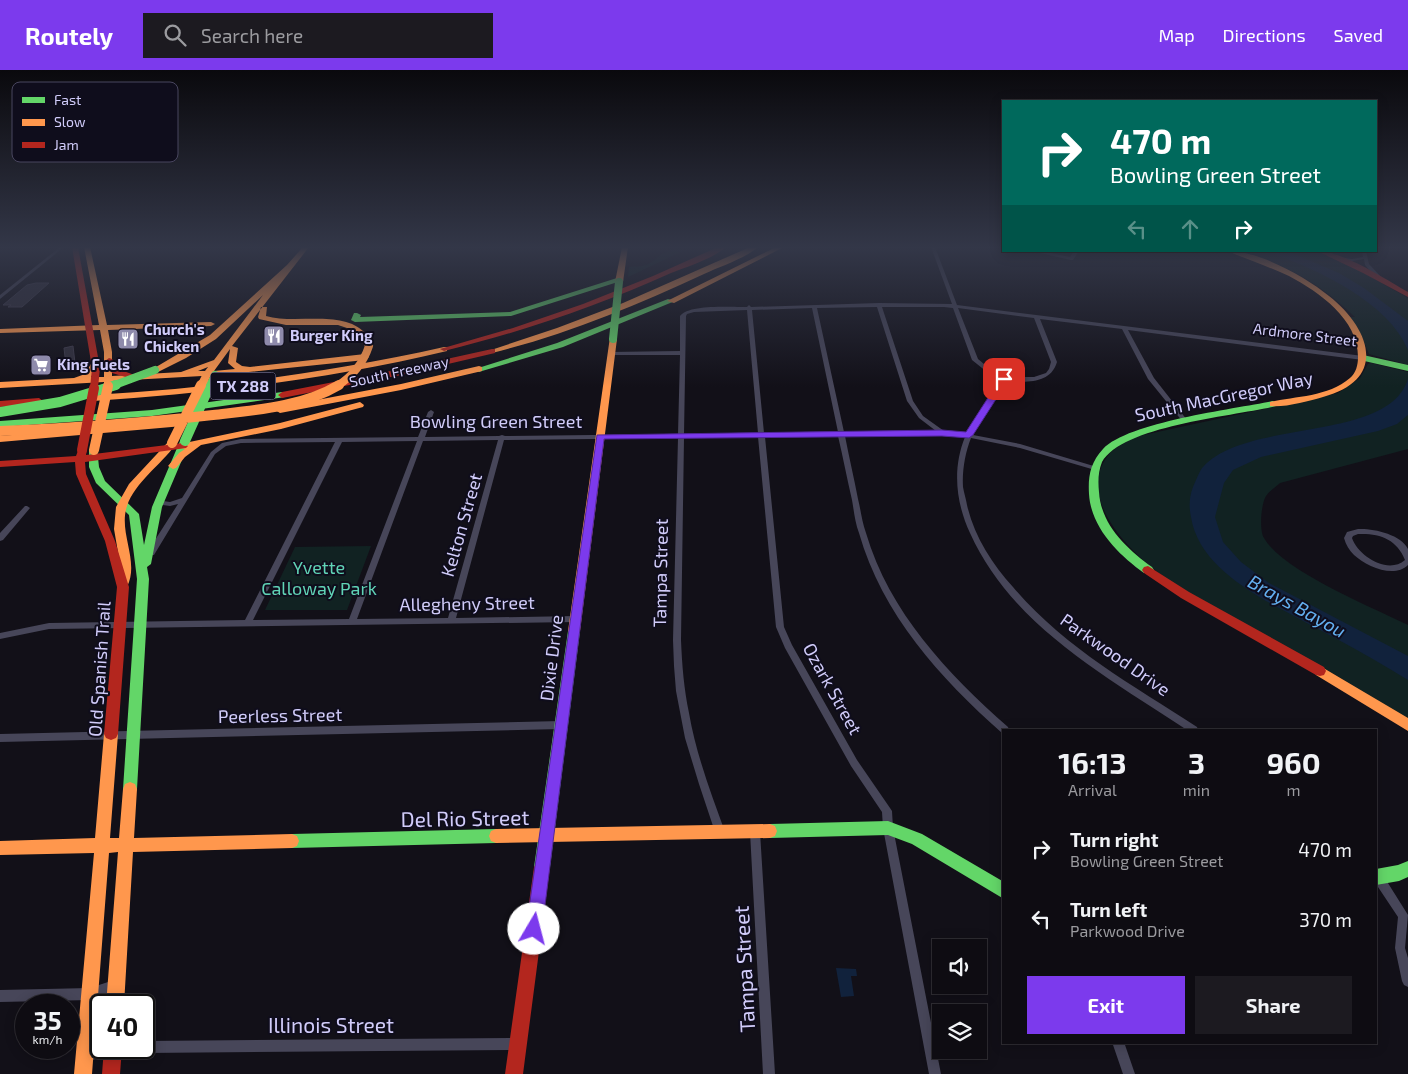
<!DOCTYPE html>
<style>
:root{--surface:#0e0c12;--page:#1c1a20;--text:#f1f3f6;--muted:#9b9b9f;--line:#2e2c32;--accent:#7c3aed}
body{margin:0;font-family:"Exo 2",sans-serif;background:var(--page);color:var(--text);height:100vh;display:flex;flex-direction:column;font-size:19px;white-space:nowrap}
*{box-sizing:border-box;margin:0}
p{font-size:16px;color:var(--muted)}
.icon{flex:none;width:28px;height:28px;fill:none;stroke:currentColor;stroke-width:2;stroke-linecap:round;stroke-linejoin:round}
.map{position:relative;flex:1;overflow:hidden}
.drawer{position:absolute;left:1002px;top:659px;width:375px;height:315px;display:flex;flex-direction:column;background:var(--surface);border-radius:0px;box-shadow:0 2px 12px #0003,0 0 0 1px var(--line)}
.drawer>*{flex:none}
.guide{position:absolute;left:1002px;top:30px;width:375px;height:152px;border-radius:0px;box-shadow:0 2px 12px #0003,0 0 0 1px var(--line);background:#00695c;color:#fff;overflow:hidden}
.fabs{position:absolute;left:932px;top:869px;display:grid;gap:10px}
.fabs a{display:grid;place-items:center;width:55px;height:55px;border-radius:0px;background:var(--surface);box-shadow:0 2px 12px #0003,0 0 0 1px var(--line);font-size:25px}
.speed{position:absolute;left:15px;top:924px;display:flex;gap:10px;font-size:25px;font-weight:700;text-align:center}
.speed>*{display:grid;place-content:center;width:65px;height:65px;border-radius:50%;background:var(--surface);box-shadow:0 2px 12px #0003,0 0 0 1px var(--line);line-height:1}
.speed small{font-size:12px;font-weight:400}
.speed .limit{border:2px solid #111;border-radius:8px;background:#fff;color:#111}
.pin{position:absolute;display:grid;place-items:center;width:42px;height:42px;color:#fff;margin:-21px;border-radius:10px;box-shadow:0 2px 8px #0006}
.me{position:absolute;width:55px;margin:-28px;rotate:8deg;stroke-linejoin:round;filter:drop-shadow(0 0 4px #0008)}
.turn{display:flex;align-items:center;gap:18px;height:105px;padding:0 25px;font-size:22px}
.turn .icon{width:65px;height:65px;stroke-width:2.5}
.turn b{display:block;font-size:35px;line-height:42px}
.lanes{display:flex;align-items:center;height:48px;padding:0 25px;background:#0003;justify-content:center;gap:25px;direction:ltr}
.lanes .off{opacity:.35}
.eta{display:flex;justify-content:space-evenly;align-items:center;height:85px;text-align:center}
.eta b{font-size:30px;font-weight:700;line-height:35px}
.primary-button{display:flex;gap:10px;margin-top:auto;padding:10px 25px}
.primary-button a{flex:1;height:58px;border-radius:0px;background:var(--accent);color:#fff;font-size:20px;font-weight:700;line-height:58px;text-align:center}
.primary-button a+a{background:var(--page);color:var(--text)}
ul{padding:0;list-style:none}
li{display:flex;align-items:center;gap:15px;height:70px;padding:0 25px}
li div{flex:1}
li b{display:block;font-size:19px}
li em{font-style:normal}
header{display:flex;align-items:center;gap:30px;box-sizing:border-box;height:70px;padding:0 25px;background:var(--accent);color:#fff}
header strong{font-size:24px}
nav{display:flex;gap:28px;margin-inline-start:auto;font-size:18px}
.search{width:350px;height:45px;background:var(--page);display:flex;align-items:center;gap:12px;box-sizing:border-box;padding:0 18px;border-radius:0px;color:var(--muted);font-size:19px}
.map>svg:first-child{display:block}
.green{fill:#122}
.water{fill:#11223c}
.building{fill:#302e3b;stroke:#3e3b4b}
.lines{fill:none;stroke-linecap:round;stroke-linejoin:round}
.street{fill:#474659;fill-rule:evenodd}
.fast{fill:#63d668;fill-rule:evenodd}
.slow{fill:#ff974d;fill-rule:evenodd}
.jam{fill:#b3261e;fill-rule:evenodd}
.fast-bridge-far1{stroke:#63d668;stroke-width:8}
.fast-bridge{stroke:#63d668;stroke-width:10}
.slow-bridge-far1{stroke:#ff974d;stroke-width:8}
.slow-bridge{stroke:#ff974d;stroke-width:10}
.jam-bridge{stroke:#b3261e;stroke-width:10}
.route{fill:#7c3aed;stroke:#51269a}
.labels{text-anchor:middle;stroke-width:4;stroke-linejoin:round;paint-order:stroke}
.far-poi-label{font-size:15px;font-weight:bold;fill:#d1ccfa;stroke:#0f0d1c;text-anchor:start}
.far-street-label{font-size:15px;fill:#d1ccfa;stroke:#0f0d1c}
.shield{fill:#0f0d1c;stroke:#9793b7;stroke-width:1}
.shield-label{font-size:16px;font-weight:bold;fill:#d1ccfa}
.street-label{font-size:18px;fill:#d1ccfa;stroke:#0f0d1c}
.park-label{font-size:18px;fill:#60d3b6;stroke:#0f0d1c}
.water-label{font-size:19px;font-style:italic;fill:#64b0f1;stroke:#0f0d1c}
.near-street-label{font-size:21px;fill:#d1ccfa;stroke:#0f0d1c}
.key{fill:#0f0d1c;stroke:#49465f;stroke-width:1}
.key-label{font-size:14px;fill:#d1ccfa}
</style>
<header>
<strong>Routely</strong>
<div class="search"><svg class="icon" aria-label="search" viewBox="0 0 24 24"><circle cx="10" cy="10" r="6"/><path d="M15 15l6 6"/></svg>Search here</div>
<nav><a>Map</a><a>Directions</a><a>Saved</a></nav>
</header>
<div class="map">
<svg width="1408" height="1004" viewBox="0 0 1408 1004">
<rect width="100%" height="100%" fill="#121018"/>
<path class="green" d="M675 179 685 180 628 207 629 197C634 196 641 197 646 195 659 190 657 183 675 179Z
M1242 181H1315L1362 202 1406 227 1408 229V295L1369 284 1363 269 1350 247H1355C1320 213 1288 196 1242 181Z
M1371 293 1408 302V379L1280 413C1276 417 1269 421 1266 426 1261 434 1259 460 1264 468 1283 501 1372 537 1408 555V649C1372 627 1337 605 1300 585 1254 558 1202 535 1159 503 1128 480 1077 428 1107 387 1113 378 1125 373 1134 367L1338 323 1360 308 1368 294Z
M371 476 347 540H265L295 477Z"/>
<path class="water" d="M1264 181H1287L1339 203 1364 218 1408 251V280C1387 230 1313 197 1264 181Z
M1408 309V345L1397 354 1378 361 1261 387 1233 400 1224 413 1215 447 1223 472 1241 492 1269 513 1408 586V610C1362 581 1314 557 1266 531 1234 512 1197 486 1191 447 1188 433 1190 422 1196 410 1198 406 1200 400 1203 397 1247 348 1388 373 1408 309Z
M836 898 856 899 857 906H851L854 926 841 927Z"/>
<path class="building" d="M36 213H49L22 237H8L11 235H3L27 215Z
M73 276 75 293 66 296 64 278Z
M49 287 50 300 33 304 32 291Z"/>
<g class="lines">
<path class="street" d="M60 177H64L0 229V225Z
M931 177H935L957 235 1363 286 1366 288 1363 290 1128 260 1154 308 1187 350 1188 351 1185 353 1183 352 1148 309 1122 259 1040 249 1057 292C1050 315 1025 312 1006 311L983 346 973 365 1020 374 1097 397 1098 398 1095 400 1020 378 971 368C965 383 962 401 963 417 964 423 966 429 967 435 974 466 992 494 1013 517 1066 579 1130 613 1197 657L1198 660H1187C1106 606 1012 556 970 463 956 433 952 399 965 367L942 365 845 366C849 387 854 408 858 429 861 441 862 452 866 463 889 542 948 604 1008 657L1009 660H1004V663H1002C940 608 882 544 859 463 855 453 854 441 852 430 847 409 843 387 838 366L765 367 784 557 792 575 857 690 890 738 892 741 893 758 941 1004H929L883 758 882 742 851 696 785 578 776 557 758 367 684 368 681 570C682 595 684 619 689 643 696 684 711 723 725 762L723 765 720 767 717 765 715 762 699 714 685 668 676 621 674 596 673 570 678 368 504 370 456 548 575 546 578 547 579 549 578 551 575 552 49 559 0 569V563L49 553 245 550 335 372 241 373 226 376 215 384 154 485H148L147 483 148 481 178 434 170 436 156 434 155 432 156 430 170 432 182 428 211 382 222 373 241 369 418 367 428 342 431 340 434 342 425 367 499 366 502 365 505 366 678 364 680 285H611L609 284V282L680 281V246C688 234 732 237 747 237L749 235 751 237 879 233 952 234ZM877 237 907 331 919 348 936 361 844 362 817 238ZM882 237H944L953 238 972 290 992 306 1001 310 977 346 967 364 944 361 923 346 913 331ZM812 238 838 362 764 363 752 240ZM958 238 1034 248 1051 292 1049 299 1046 303 1034 307H1005L996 304 978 289ZM747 240 758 363 684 364 686 246 687 244 694 242ZM498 370 448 548 357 549 423 371ZM417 371 349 549 253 550 342 372Z
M1001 177H1004V178H1001Z
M1031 181H1041L1070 187 1074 181H1079L1073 190H1071Z
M1362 181H1366L1369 194 1381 207V209H1377L1365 195 1364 189 1352 191 1337 188 1339 187 1352 189 1363 187Z
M25 436H27L30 438 3 470 0 471V463Z
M1358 459C1372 458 1401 464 1408 479 1408 483 1408 491 1408 495 1394 509 1366 496 1354 485 1349 480 1346 475 1344 468L1347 462ZM1358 464C1379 463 1397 469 1405 490 1388 505 1358 486 1352 468L1353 466Z
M561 651 564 652 565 655 564 658 561 659 0 672V664Z
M755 757 758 759 760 762 775 1004H763L750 762 752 759Z
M1376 801 1381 802 1408 845 1405 878 1408 888V917L1404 915 1402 911 1395 878 1398 847 1376 814Z
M117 909 121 911 123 915 121 919 90 930 0 932V920L90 918Z
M518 968 522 970 524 974 522 978 518 980 144 983 140 981 138 978H144V971Z
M1112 972H1124L1135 1004H1123Z
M101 975V978H118L116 982 112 984 86 992 82 990 80 986 82 982Z"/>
<path class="fast" d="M617 208 624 210 511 246 355 252 351 250 354 243H357L361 245 360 247 510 242Z
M668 229 675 231 563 277 482 301 479 302 475 299 557 273Z
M1363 285 1408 295V301L1360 290 1359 288Z
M282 322 285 323V327L152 346 0 357V351L152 340Z
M1273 331 1277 334 1276 336C1236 346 1123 355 1102 392 1098 402 1098 412 1099 422 1101 455 1127 479 1152 497L1154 500 1152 503H1144C1119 485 1091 458 1089 424 1088 407 1090 393 1103 379 1128 352 1234 339 1273 331Z
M185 368 190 371 162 437 151 494 147 497 149 509 137 719 135 724 130 726 125 724 123 719 137 509 129 445 96 413 89 397V380L91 378H97L99 397 105 411 139 444 144 475 152 437 180 371Z
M574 556 578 558 580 561 550 797 547 802 542 805 537 802 534 797 568 561 570 558Z
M888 751 922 764 1004 812V829L912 774 888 765 770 768 765 766 763 761 765 756 770 754Z
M496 759 501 761 503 766 501 771 496 773 292 778 287 776 285 771 287 766 292 764Z
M1408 791V807L1399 811 1376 815V799L1398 795Z"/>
<path class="slow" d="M84 177H90L107 255 211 252 215 254 211 256 108 260 112 282V306L181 302 214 290 263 225 216 269 186 288 158 302 155 303 151 300 210 265 287 195 303 177H309L232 276 238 278 236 292 242 296 250 297 365 284 369 287 365 290 210 306 206 309 202 306 112 311V316L108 319 104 316V312L0 318V312L74 308 85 304 92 292 95 291 99 294 91 307H104V282L100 260 0 263V259L99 255ZM230 279 228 293 235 299 214 301ZM208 297 205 301H198Z
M622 177H628L623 212 619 214 615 212Z
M750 177H758C744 189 721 196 704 204 635 236 565 265 492 283L488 281 557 258 623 233Z
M776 177H784L674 233 667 231Z
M1229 181C1259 181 1306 207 1329 226 1371 259 1388 310 1323 327 1309 331 1283 338 1270 336V332C1296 326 1328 327 1350 308 1356 303 1358 295 1358 287 1358 249 1319 222 1289 206 1276 200 1263 195 1250 190 1243 187 1235 185 1229 181Z
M261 237H267L266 246C295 255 342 239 365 263 368 267 370 272 373 276L366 278 357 265 347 258 338 255H286L259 249 258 247Z
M610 267 617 269 580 561 578 564H570L568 561Z
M444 277H447V281C331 309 212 323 93 331L89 328 93 325C212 318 328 303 444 277Z
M479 296 482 297V301L401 320 280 343 275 340 280 337 401 314Z
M360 332 364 335 363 337 281 359 201 375 185 387 176 398 173 399 168 396 179 383 185 379 180 378V374L280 353Z
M180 351 185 354 183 356 0 372V366Z
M172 370 175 371V375C161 395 135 412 127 436 118 463 140 491 127 517H119L117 514 120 494 114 459 116 437 129 414 169 371Z
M1320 596 1408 648V661L1316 605 1314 601 1316 597Z
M111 658 116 660 118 664 110 768H119L123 719 125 714 130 712 135 714 137 719 134 768 292 764 297 766 299 771 297 776 292 778 133 782 124 935H106L118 782 109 783 92 1004H74L94 783 0 785V771L95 768 104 664 106 660Z
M770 754 775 756 777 761 775 766 770 768 496 773 491 771 489 766 491 761 496 759Z"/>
<path class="jam" d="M72 177H78L100 298 98 318 94 321 90 318 92 298Z
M718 177H726C712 189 689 196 671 203 598 236 522 262 444 281L440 279 513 258 583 234 653 206Z
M1317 181C1343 181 1385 209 1408 222V227L1363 203Z
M492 279H495V283L401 305 282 328 278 325 282 322 401 299Z
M109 288 112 289 118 299 140 307 136 310 112 303 105 291Z
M39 328 43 331 42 333 0 337V331Z
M183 373 188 376 186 378 85 392 86 404 115 471 129 517 118 664 116 668 111 670 106 668 104 664 117 517 105 471 76 404 75 392 0 397V391L76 386 79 378 82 377 87 380 86 385Z
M1148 496 1189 522 1324 597 1326 601 1324 605 1320 606 1316 605 1181 528 1144 503 1142 500 1144 497Z
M542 789 547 792 550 797 523 1004H505L534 797 537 792Z
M104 978H122L120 1004H102Z"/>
<path class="fast-bridge-far1" d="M613 269 619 212
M112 316 155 300
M210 316 215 305"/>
<path class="fast-bridge" d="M0 342 60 332 116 315
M185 371 210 315"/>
<path class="slow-bridge-far1" d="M201 316 206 306
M337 316C353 306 363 294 369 276"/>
<path class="slow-bridge" d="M0 361C71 358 142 353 213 345 256 340 302 337 339 315
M172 373 201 315
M94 380 108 316"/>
<path class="jam-bridge" d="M82 380 94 318"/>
</g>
<linearGradient id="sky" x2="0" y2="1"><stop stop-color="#0a090d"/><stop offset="0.56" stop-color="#333748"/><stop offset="1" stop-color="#333748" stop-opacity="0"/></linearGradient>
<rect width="1408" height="317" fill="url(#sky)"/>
<path class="route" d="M1004 306 1009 309 973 365 969 368 942 366 604 369 542 859 539 865 534 867 528 865 526 859 597 365 942 360 966 362 1000 309Z"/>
<defs>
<g id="restaurant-square" transform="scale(1.125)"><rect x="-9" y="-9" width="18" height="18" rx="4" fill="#8e8aab" stroke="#0f0d1c"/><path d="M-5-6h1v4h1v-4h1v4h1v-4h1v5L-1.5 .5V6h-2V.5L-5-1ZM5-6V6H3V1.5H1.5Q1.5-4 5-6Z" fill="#fff"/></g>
<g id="supermarket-square" transform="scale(1.125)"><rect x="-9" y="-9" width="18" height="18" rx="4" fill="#8e8aab" stroke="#0f0d1c"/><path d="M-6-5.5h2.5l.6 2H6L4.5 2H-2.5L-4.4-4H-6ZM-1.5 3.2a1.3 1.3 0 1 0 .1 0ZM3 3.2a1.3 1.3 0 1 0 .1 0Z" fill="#fff"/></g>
</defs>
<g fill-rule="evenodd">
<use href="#restaurant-square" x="274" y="266"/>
<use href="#restaurant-square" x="128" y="269"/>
<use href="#supermarket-square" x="41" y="295"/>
</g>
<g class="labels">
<g class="far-poi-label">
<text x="144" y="265">Church's<tspan x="144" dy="17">Chicken</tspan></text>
<text x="290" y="271">Burger King</text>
<text x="57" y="300">King Fuels</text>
</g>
<g class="far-street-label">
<text transform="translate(1305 265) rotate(7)" y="5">Ardmore Street</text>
<text transform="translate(399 302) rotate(-12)" y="5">South Freeway</text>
</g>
<rect class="shield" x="210.5" y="302.5" width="65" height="27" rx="4"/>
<g class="shield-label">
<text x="243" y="322">TX 288</text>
</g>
<g class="street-label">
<text transform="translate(1224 327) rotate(-12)" y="6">South MacGregor Way</text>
<text x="496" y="358">Bowling Green Street</text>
<text transform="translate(462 455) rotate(-74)" y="6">Kelton Street</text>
<text transform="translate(661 503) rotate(-89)" y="6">Tampa Street</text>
<text transform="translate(467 534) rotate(-1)" y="6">Allegheny Street</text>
<text transform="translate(1115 585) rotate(35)" y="6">Parkwood Drive</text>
<text transform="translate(552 588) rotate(-83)" y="6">Dixie Drive</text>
<text transform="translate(100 599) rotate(-86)" y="6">Old Spanish Trail</text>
<text transform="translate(832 619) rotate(61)" y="6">Ozark Street</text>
<text transform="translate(280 646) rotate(-1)" y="6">Peerless Street</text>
</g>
<g class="park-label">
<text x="319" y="504">Yvette<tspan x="319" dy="21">Calloway Park</tspan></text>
</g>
<g class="water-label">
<text transform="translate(1297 536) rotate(29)" y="7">Brays Bayou</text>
</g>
<g class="near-street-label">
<text transform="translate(465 749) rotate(-1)" y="7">Del Rio Street</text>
<text transform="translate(745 899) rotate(-93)" y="7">Tampa Street</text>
<text x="331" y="963">Illinois Street</text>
</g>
</g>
<rect x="12" y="12" width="166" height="80" rx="8" class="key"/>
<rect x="22" y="27" width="23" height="6" fill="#63d668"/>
<rect x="22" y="49" width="23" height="7" fill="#ff974d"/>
<rect x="22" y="72" width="23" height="6" fill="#b3261e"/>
<g class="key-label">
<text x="54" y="35">Fast</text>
<text x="54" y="57">Slow</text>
<text x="54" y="80">Jam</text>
</g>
</svg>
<div class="fabs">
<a><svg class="icon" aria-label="sound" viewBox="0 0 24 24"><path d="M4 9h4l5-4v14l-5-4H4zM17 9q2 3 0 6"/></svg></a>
<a><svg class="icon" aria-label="layers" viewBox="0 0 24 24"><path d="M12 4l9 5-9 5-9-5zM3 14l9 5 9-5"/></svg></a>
</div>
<div class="speed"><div>35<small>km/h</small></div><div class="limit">40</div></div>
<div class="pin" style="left:1004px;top:309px;background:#d93025"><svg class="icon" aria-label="arrive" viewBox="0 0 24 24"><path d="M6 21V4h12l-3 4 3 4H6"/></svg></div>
<svg class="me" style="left:534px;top:859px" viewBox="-20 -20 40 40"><circle r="19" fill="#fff"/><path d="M0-13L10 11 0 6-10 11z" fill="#7c3aed"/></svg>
<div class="guide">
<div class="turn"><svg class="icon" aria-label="right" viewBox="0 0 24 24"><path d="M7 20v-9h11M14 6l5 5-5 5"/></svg><div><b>470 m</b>Bowling Green Street</div></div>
<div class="lanes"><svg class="icon off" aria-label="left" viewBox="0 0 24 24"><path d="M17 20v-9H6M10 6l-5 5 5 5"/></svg><svg class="icon off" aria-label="ahead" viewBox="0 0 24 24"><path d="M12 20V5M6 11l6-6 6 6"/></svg><svg class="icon" aria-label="right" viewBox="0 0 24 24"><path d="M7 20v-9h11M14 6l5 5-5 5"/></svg></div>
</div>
<section class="drawer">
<div class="eta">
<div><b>16:13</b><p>Arrival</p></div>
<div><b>3</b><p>min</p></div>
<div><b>960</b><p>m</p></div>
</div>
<ul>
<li><svg class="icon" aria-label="right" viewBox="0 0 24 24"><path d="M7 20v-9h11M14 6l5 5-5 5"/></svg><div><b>Turn right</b><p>Bowling Green Street</p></div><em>470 m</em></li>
<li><svg class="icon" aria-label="left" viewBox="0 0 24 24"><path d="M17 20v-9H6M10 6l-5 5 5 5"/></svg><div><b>Turn left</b><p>Parkwood Drive</p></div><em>370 m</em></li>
</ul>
<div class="primary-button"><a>Exit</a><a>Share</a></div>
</section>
</div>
